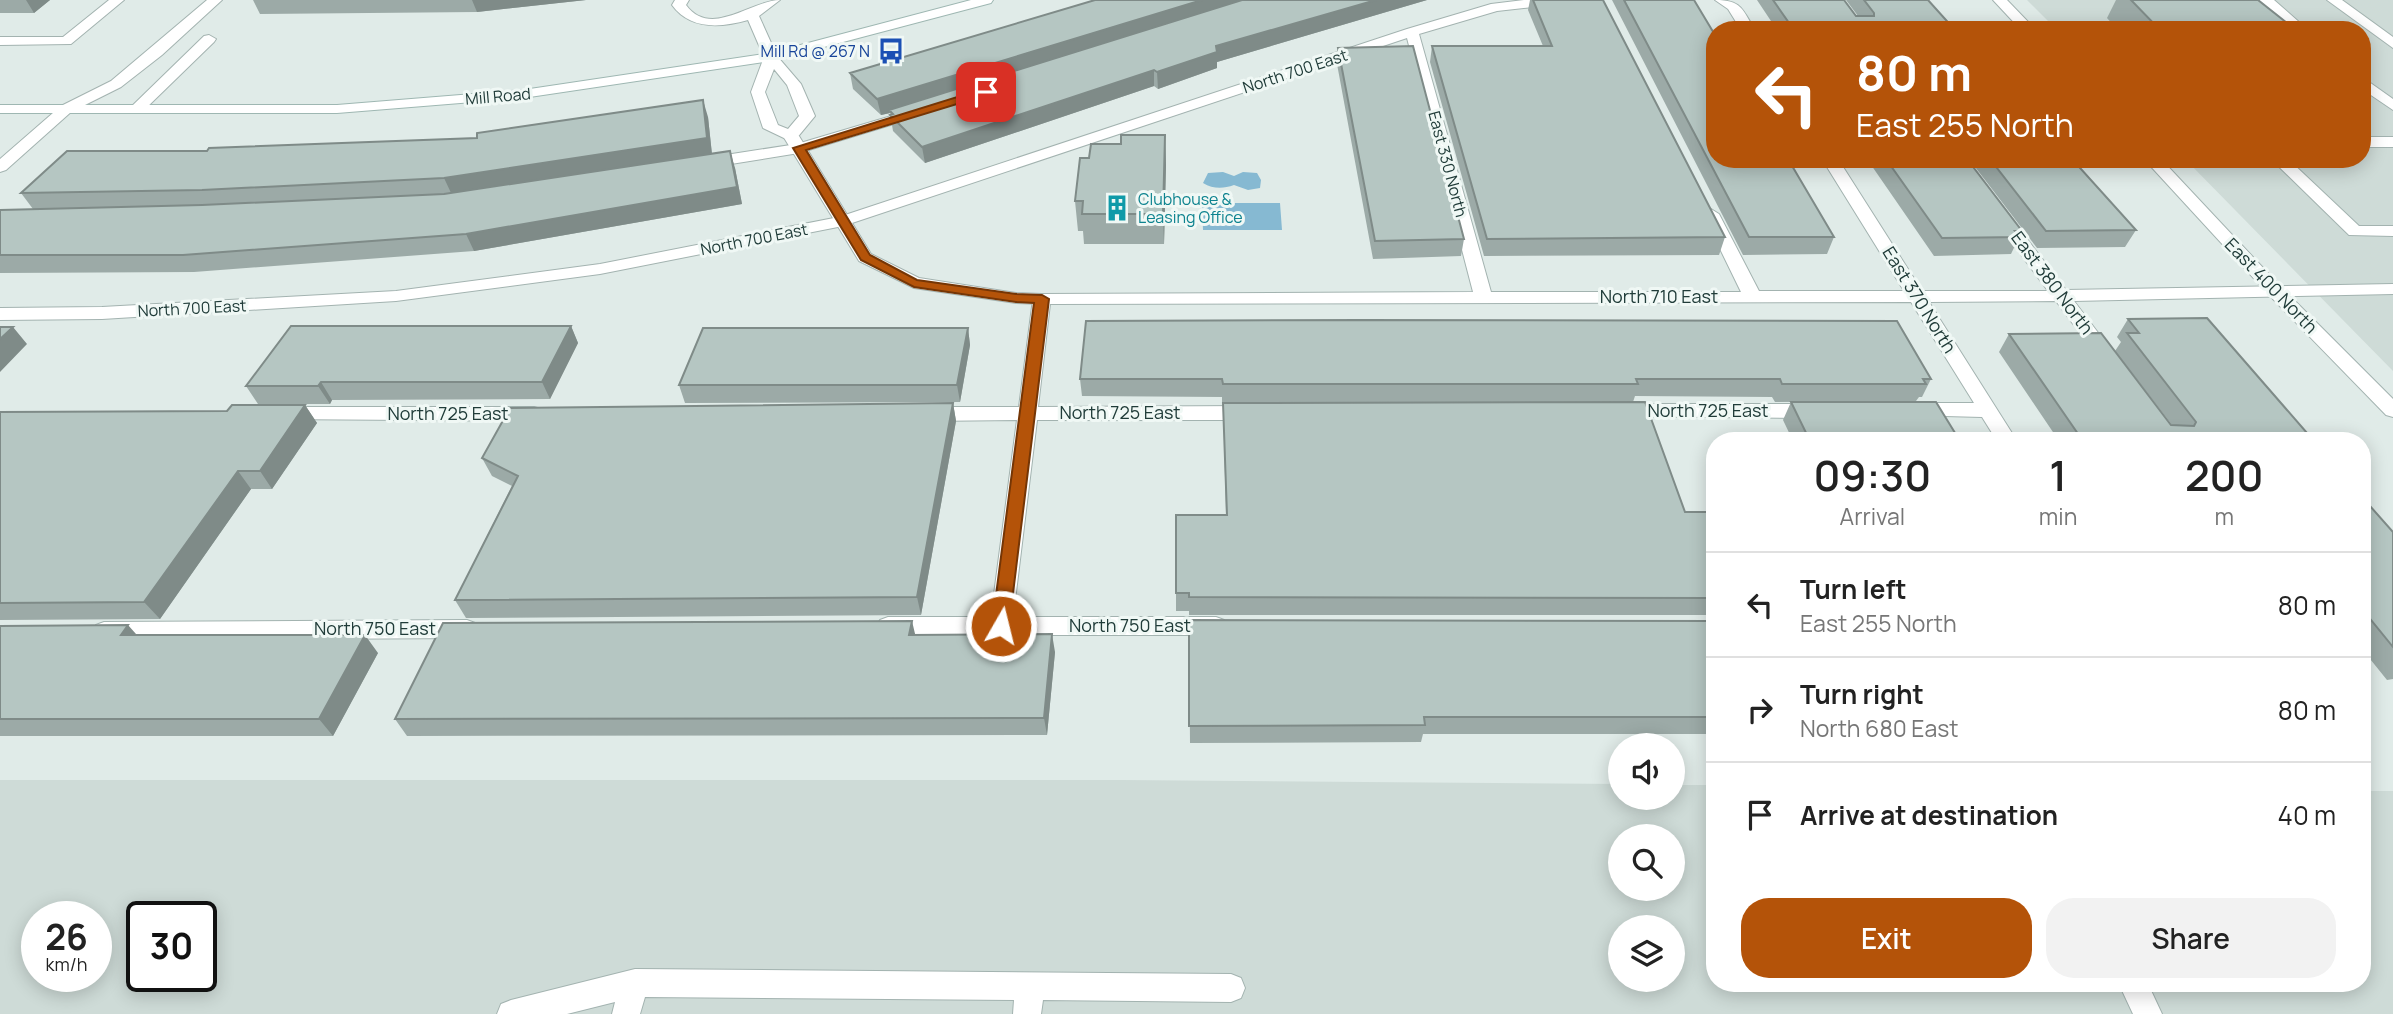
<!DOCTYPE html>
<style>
:root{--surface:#fff;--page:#f2f2f2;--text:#222;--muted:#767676;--line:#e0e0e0;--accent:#b45309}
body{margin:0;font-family:Manrope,sans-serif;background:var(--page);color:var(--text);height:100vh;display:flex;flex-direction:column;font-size:26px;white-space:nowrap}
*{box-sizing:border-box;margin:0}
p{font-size:23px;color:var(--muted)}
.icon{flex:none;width:38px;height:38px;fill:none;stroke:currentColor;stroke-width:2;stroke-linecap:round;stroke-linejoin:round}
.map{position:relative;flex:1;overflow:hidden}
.panel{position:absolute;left:1706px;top:432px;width:665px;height:560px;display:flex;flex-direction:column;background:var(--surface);border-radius:28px;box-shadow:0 4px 18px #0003}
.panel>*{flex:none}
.banner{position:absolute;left:1706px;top:21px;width:665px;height:147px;border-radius:28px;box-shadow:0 4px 18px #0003;background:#b45309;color:#fff;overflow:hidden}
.buttons{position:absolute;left:1608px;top:733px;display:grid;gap:14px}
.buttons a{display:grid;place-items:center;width:77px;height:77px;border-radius:50%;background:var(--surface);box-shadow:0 4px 18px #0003;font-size:35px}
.speed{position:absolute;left:21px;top:901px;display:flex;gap:14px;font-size:35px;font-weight:700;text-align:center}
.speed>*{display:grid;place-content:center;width:91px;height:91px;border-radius:50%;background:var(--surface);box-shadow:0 4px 18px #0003;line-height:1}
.speed small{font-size:18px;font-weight:400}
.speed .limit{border:4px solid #111;border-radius:10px;background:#fff;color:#111}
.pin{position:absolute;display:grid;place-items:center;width:60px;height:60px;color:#fff;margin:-30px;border-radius:14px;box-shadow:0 4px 10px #0006}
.me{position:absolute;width:77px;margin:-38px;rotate:8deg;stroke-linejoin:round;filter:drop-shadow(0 0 5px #0008)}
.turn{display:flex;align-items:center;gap:24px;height:147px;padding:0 35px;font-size:32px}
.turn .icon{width:91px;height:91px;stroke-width:2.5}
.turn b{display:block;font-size:49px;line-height:60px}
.eta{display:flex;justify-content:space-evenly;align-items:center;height:119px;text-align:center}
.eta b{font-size:42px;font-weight:600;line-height:49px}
.action{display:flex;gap:14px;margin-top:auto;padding:14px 35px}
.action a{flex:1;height:80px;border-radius:28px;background:var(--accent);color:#fff;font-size:28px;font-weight:600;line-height:80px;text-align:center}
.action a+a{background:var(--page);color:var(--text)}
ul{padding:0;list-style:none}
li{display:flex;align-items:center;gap:21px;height:105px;padding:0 35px;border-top:2px solid var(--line)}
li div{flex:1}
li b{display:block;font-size:26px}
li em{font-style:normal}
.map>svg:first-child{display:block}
.built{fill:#cedbd7;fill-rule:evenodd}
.water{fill:#86b9d2}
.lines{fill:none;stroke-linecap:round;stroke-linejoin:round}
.service-casing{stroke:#a3b3b0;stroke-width:2}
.minor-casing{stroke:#a3b3b0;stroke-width:2}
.tertiary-casing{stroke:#a3b3b0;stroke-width:2}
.secondary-casing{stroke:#9eb7b2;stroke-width:2}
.service{fill:#fff;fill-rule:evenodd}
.minor{fill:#fff;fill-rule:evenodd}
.tertiary{fill:#fff;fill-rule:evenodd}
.secondary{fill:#fff;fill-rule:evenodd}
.wall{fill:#9caaa7}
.shaded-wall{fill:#7f8b88}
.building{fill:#b5c6c2;stroke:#7f8b88;stroke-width:2}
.route{fill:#b45309;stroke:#753606;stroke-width:2}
.labels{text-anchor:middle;stroke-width:6;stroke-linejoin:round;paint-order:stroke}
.far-transit-label{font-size:16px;fill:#164399;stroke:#f0f8f5;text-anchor:end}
.far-street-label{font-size:16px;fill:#203c39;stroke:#f0f8f5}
.far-culture-label{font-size:16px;fill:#0d838f;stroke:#f0f8f5;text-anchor:start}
.street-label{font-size:18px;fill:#203c39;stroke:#f0f8f5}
</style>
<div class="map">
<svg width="2393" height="1014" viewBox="0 0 2393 1014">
<rect width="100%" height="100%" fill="#e0ebe8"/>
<path class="built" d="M2027 0H2393V371L2185 159H2362V30H2057Z
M0 780H1123L1620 784V798H1673V785H1715V984H2362L2363 791H2393V1014H0ZM1620 836H1673V889H1620ZM37 917H96V976H37ZM142 917H201V976H142ZM1620 928H1673V980H1620Z"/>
<path class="water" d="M1223 172 1234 176 1243 172 1257 173 1261 180 1260 188 1248 190 1234 185C1223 189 1213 189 1203 183L1208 173Z
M1202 203H1280L1282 230H1203Z"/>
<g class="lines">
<g class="service-casing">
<path id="service" d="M2259 0H2274L2308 30H2293Z
M2362 77 2393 99V110L2362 89Z
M791 131 799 136 871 254 919 278 1016 293 1042 294 1051 299 1042 304 1016 303 914 288 859 261 783 136Z
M2362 137H2393V147H2362Z
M2271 159H2288L2359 226H2393V236L2349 235Z
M635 969 1231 974 1241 978 1245 988 1241 998 1231 1002 1043 1000 1041 1014H1013L1014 1000 645 997 640 1014H612L615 1002 567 1014H497L501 1004 511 1000Z
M2119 984H2148L2162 1014H2133Z"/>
</g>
<g class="minor-casing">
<path id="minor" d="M109 0H124L71 44 0 45V37H63Z
M207 0H222L162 55 121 87 71 112 6 170 0 172V159L61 106 111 81Z
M675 0H689L686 5C711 39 752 0 780 0L759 16 777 56 801 84 815 116 796 139H786L763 128 751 92 764 57 748 20C720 28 690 30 672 5ZM774 69 787 85 799 116 788 129 778 125 765 92Z
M1524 0H1568L1561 4 1497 11 1419 34 1491 292H1741L1703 214 1711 209 1719 214 1759 291H1904L1822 159H1838L1922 291H2048L1993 217 2001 212 2007 213 2066 290 2393 284V294L2074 301 2115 355 2106 361 2099 359 2056 301 1929 302 2017 441H1997L1982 417 1907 415 1904 410 1907 405 1914 403H1974L1911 302 1050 304 1038 407 1251 406 1258 408 1261 413 1258 418 1251 420H1037L1013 617H1216L1224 620 1227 626 1224 632 1216 635H888L880 632 877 626 880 620 888 617H991L1017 420 927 421 920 419 917 414 920 409 927 407H1019L1033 299 1042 294 1473 292 1407 38 843 226 600 274 396 301 102 319 0 320V308L102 307 396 291 600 264 839 217 1407 29 1491 4Z
M1715 0C1742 0 1742 9 1755 30H1741L1728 9Z
M2327 0H2342L2393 37V48Z
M209 35 216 39 214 42 142 112H132L130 109 132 106 204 36Z
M915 109 920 110 922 113 920 116 799 153 706 168 698 163 706 158 797 144Z
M1620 404H1815L1822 406 1825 411 1822 416 1815 418 1613 416 1610 411 1613 406Z
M283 407H534L541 409 544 414 541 419 534 421 276 419 273 414 276 409Z
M467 620 475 623 478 629 475 635 467 638 104 640 96 637 93 631 96 625 104 622Z"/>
</g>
<g class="tertiary-casing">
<path id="tertiary" d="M1993 0H2007L2036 30H2021Z
M2144 159H2161L2282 288 2393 399V417L2386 415 2270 296Z"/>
</g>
<g class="secondary-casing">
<path id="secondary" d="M971 0H993L991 3 771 61 523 98 337 113H0V105H337L523 90 770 53Z"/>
</g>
<use href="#service" class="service"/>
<use href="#minor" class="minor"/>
<use href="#tertiary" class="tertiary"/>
<use href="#secondary" class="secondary"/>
</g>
<path class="wall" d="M0 0H50L34 13H0Z
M253 0H586L477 12 260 14Z
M1095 0H1427L1217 62V68L1158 89 1154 86 925 163 893 131 890 113 881 115 853 89 850 73Z
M1530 0H1603L1725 237 1719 255 1484 256 1430 62 1432 46H1543L1528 10Z
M1612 0H1694L1834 237 1827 254 1743 255Z
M1757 0H1844L1856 16H1858L1846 0H1928L1955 30H1777Z
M2116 0H2258L2296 30H2118L2107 18Z
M1338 48 1464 239 1461 256 1373 259 1337 64Z
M708 117 712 154 735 168 742 204 474 251 194 272 0 273V210L33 209 21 193 207 151 477 138Z
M1165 135 1166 165 1164 244H1084L1083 231H1078L1075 201 1089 158 1121 144Z
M1867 159H1967L2022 231 2011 254 1934 256Z
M1969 159H2072L2136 230 2125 247 2037 248Z
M2128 319 2314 441H2059L1999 352 2009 334 2172 425 2115 351 2121 342 2117 337Z
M571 326 578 343 550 399 332 400 330 404H258L246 386Z
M968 328 970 345 960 402 685 403 679 385Z
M1080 379H1931L1922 397H1919L1916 401 1775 402 1772 397 1635 396 1633 402H1222V397L1082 396Z
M1791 402 1960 441H1793L1783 420Z
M953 403 956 421 921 615 466 618 455 600 512 486 492 476 482 458Z
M1223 403 1685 512H1715V615H1189V611H1176V515H1226Z
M305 405 317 423 272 489H251L160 619 0 620V412L227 411Z
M2362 497 2393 532V679L2387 680 2362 649Z
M1189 620 1715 621V734H1423L1421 742 1190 743Z
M0 626 137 635 378 653 333 736H0Z
M916 635 1055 652 1047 735 407 736 395 719Z"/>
<path class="shaded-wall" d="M26 0H50L34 13Z
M472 0H586L477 12Z
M1202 0H1252L889 110 890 113 881 115 877 99Z
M1376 0H1427L1217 62V68L1158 89 1157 72 1216 46Z
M1154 70V86L925 163 922 147Z
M703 100 708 117 712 155 452 195 444 178Z
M1165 135 1166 165 1164 244 1163 214Z
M730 151 735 168 742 204 474 251 466 234Z
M571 326 578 343 550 399 542 382Z
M13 327 27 344 0 372V339Z
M968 328 970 345 960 402 957 385Z
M321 382 332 400 330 404 318 386Z
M953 403 956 421 921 615 917 597Z
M305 405 317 423 272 489 260 471Z
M238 471 251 489 160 619 144 602Z
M912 621 916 638 909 635Z
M128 625 144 643 121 635Z
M1052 634 1055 652 1047 735 1044 718Z
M365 635 378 653 333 736 319 719Z"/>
<path class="building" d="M1095 0H1202L877 99 850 73Z
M1242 0H1376L1216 46 1217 52 1157 72 1154 70 922 147 890 115 893 114 889 110Z
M1533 0H1603L1725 237 1487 239 1432 46H1552Z
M1624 0H1694L1715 35V159H1788L1834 237H1749Z
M1773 0H1844L1856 16H1874V13L1864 0H1928L1955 30H1794Z
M2131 0H2258L2296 30H2160Z
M1413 46 1464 239 1375 241 1338 48Z
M703 100 707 138 444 178 202 190 21 193 67 151H207L209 148 477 138V133Z
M1121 135H1165L1163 214H1082L1083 201H1075L1080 158H1089L1091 144H1121Z
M730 151 737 187 466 234 183 255H0V210L202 205 444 194Z
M1886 159H1967L2022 231H2015L2020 237 1942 238Z
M1990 159H2072L2136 230 2046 231Z
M2207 318 2314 441H2083L2009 334 2101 333 2171 425 2194 426 2196 422 2127 333H2139L2128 319Z
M1360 320 1897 321 1931 379H1923L1926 384H1782L1780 379H1636L1638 384H1223L1222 379H1080L1086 321Z
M291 326H571L542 382H321L318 386H246Z
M0 327H13L0 339Z
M703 328H968L957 385H679Z
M1645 402 1685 512H1715V598L1189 597V593H1176V515H1227L1223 403Z
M1791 402H1936L1960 441H1810Z
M953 403 917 597 455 600 518 476 482 458 510 408Z
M232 405H305L260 471H238L144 602 0 603V412L227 411Z
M2362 497 2393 532V647L2362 609Z
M1189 620 1715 621V717H1424L1425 725 1189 726Z
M912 621 909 635 1052 634 1044 718 395 719 443 623Z
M128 625 121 635H365L319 719H0V626Z"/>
<path class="route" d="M986 88 991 92 990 94 806 150 870 255 917 280 1016 294 1042 295 1049 299 1009 626 1007 631H995L992 626 1034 303 1016 302 914 287 861 260 793 148Z"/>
<defs>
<g id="bus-bare" transform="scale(2.1)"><path d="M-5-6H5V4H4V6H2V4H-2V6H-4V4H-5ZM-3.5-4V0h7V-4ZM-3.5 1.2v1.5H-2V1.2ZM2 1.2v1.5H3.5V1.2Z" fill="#1a4fb4" stroke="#f0f8f5" stroke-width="2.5" paint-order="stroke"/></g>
<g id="building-bare" transform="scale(2.1)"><path d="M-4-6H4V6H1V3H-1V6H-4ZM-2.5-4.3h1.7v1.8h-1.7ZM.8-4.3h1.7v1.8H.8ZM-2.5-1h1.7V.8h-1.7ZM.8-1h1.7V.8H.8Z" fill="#0f9aa8" stroke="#f0f8f5" stroke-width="2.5" paint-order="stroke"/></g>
</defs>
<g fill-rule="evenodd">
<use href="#bus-bare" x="891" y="51"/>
<use href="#building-bare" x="1117" y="208"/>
</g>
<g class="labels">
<g class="far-transit-label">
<text x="870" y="57">Mill Rd @ 267 N</text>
</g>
<g class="far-street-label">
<text transform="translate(1295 71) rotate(-18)" y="6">North 700 East</text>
<text transform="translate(498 96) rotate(-5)" y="6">Mill Road</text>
<text transform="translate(1448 164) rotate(75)" y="6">East 330 North</text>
<text transform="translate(754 239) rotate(-11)" y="6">North 700 East</text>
<text transform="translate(192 308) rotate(-3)" y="6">North 700 East</text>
</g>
<g class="far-culture-label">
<text x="1138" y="205">Clubhouse &amp;<tspan x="1138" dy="18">Leasing Office</tspan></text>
</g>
<g class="street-label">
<text transform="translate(2052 283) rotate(53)" y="6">East 380 North</text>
<text transform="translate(2271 286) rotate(46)" y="6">East 400 North</text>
<text x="1659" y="303">North 710 East</text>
<text transform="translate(1919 300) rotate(58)" y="6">East 370 North</text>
<text x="1708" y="417">North 725 East</text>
<text x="1120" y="419">North 725 East</text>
<text x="448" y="420">North 725 East</text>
<text x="1130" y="632">North 750 East</text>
<text x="375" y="635">North 750 East</text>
</g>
</g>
</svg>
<div class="buttons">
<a><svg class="icon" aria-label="sound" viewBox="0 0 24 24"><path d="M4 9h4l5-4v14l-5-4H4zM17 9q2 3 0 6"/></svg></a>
<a><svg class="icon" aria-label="search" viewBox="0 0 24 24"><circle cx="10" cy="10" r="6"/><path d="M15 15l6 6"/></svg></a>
<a><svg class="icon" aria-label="layers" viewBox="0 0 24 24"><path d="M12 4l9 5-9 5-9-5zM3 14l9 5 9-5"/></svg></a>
</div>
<div class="speed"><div>26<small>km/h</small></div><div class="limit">30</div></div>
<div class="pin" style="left:986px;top:92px;background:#d93025"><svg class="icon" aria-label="arrive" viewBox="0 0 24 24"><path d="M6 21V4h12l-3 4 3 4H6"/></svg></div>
<svg class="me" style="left:1001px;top:626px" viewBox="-20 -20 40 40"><circle r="17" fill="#b45309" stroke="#fff" stroke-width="3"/><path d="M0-11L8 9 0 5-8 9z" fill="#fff"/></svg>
<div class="banner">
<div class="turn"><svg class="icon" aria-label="left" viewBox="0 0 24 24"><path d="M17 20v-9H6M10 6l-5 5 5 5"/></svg><div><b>80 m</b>East 255 North</div></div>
</div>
<section class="panel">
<div class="eta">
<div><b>09:30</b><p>Arrival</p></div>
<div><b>1</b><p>min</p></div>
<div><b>200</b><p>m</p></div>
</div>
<ul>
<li><svg class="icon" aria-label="left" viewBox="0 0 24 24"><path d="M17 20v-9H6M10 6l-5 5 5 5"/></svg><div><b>Turn left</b><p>East 255 North</p></div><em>80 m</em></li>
<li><svg class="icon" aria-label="right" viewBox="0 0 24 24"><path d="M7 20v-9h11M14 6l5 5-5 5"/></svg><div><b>Turn right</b><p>North 680 East</p></div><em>80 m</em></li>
<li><svg class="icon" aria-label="arrive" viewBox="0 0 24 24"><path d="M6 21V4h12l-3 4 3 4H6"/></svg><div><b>Arrive at destination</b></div><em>40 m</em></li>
</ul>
<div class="action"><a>Exit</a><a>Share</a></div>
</section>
</div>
